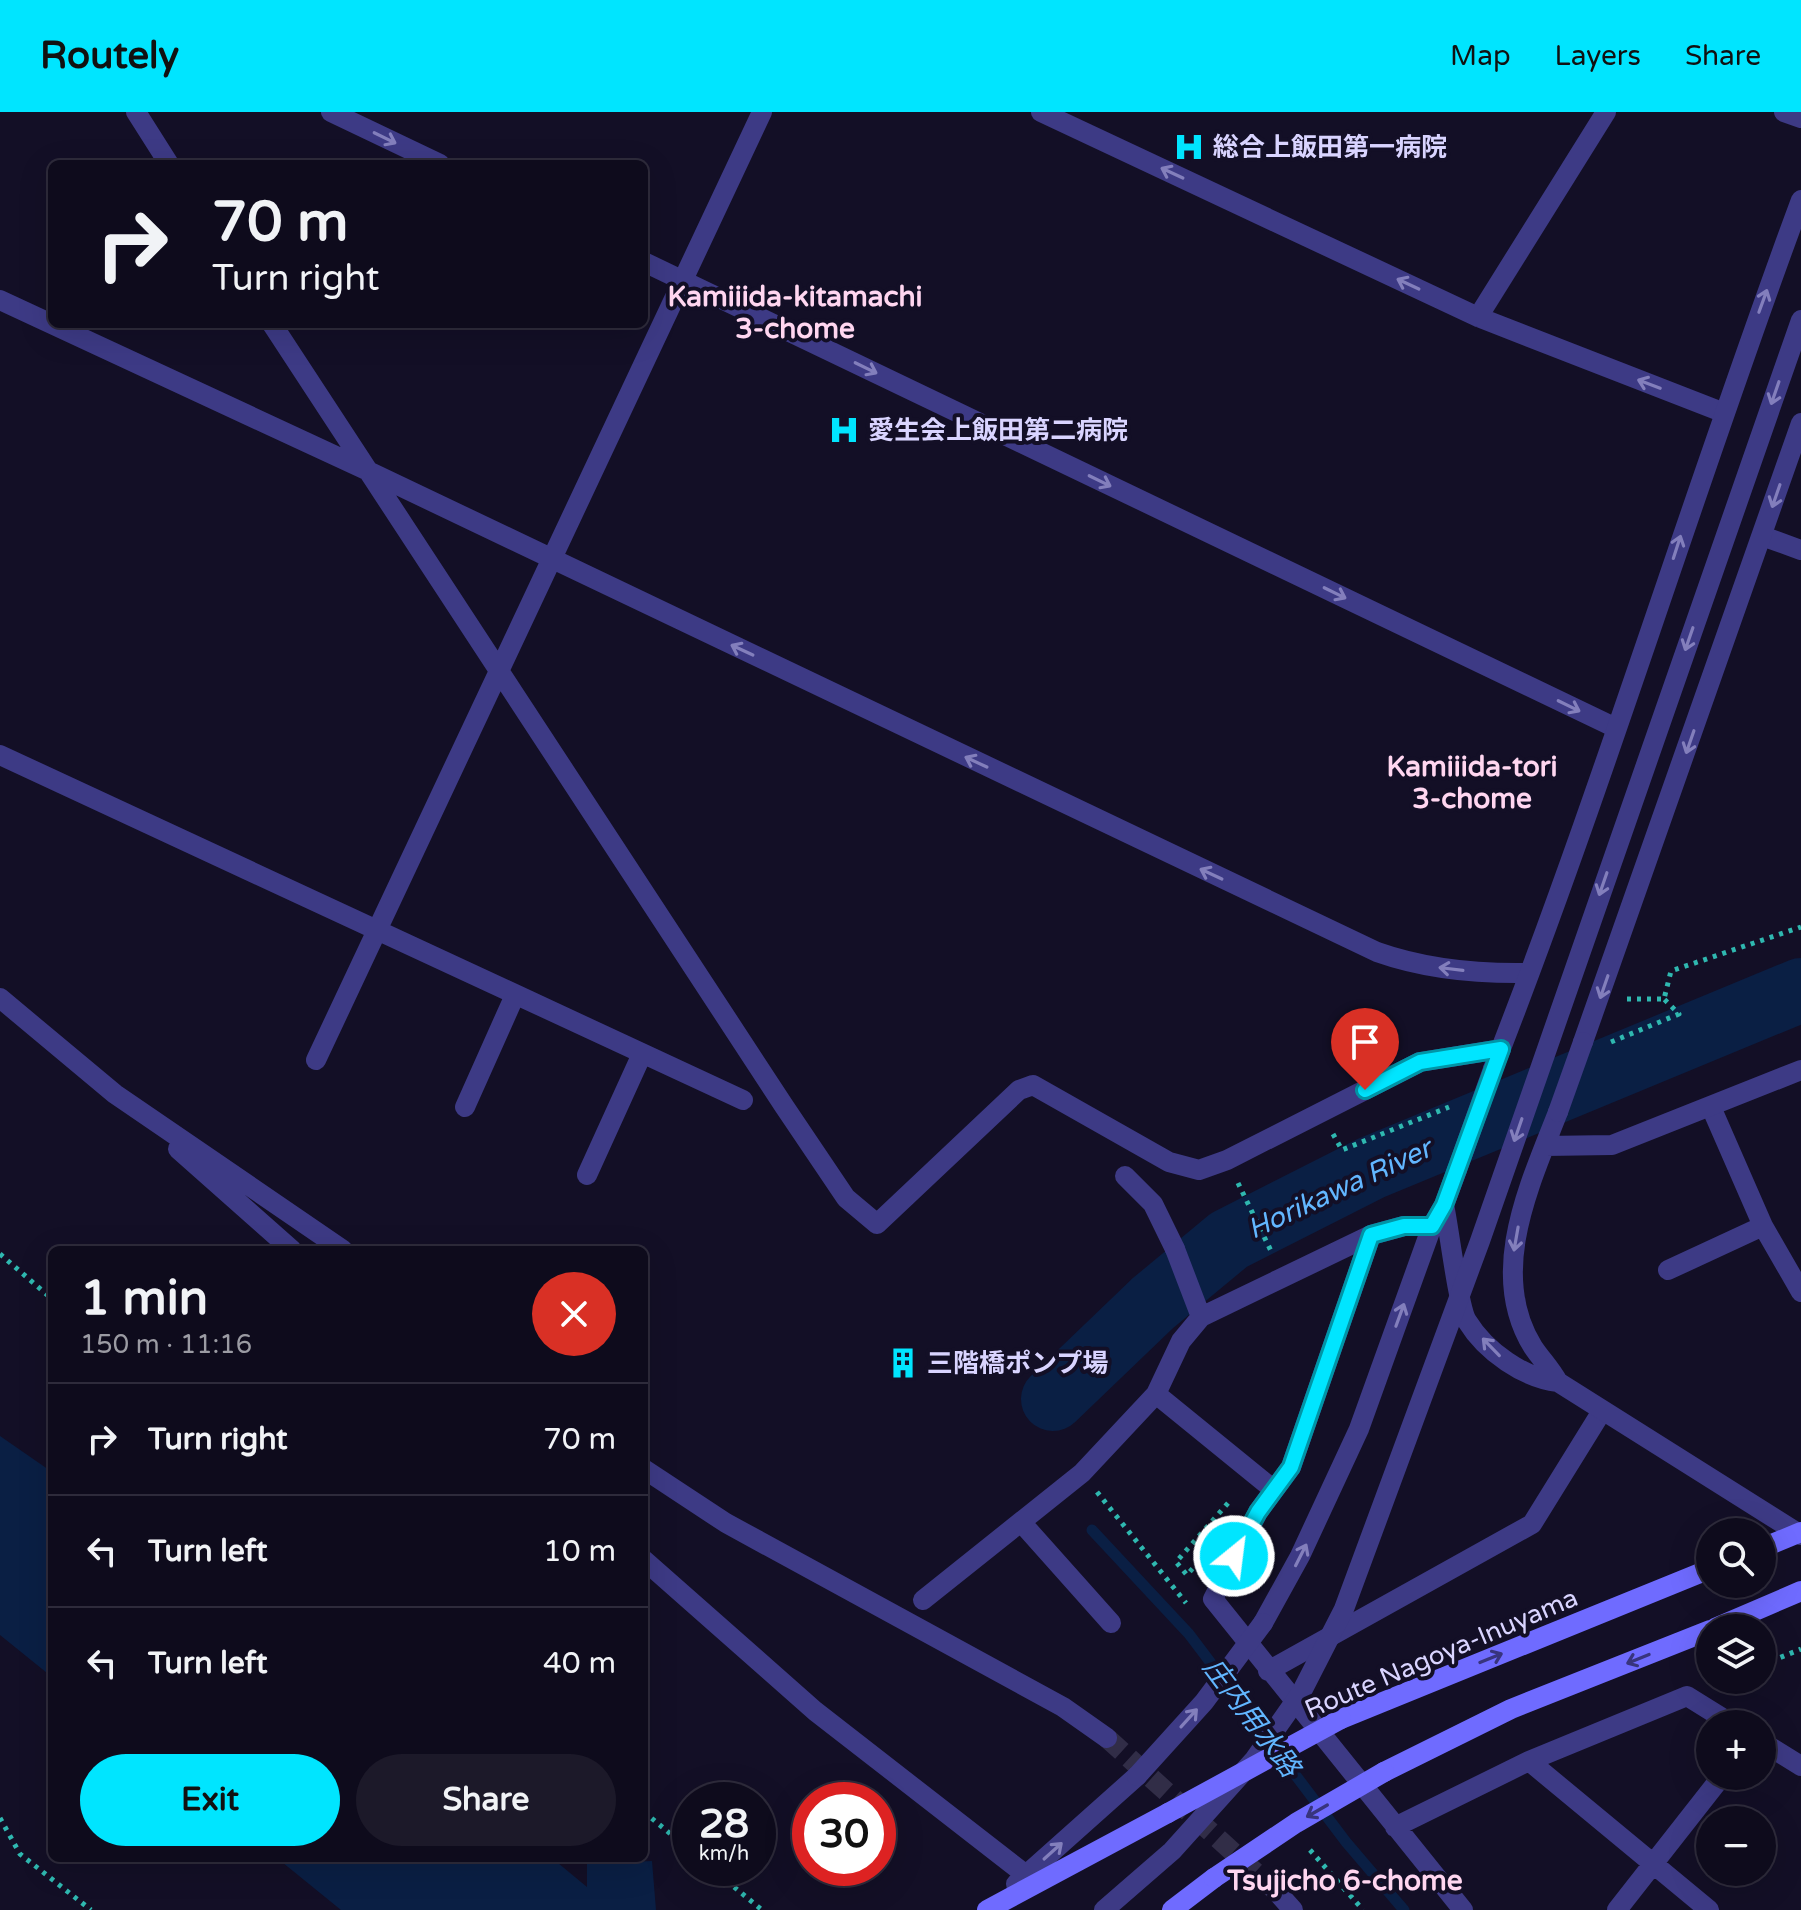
<!DOCTYPE html>
<meta charset="utf-8">
<style>
:root{--surface:#0e0b1c;--page:#1c1929;--text:#f1f3f6;--muted:#9b9ba3;--line:#2e2b3b;--accent:#00e5ff}
body{margin:0;font-family:"Varela Round","Noto Sans JP",sans-serif;background:var(--page);color:var(--text);height:100vh;display:flex;flex-direction:column;font-size:30px;white-space:nowrap}
*{box-sizing:border-box;margin:0}
p{font-size:26px;color:var(--muted)}
.icon{flex:none;width:44px;height:44px;fill:none;stroke:currentColor;stroke-width:2;stroke-linecap:round;stroke-linejoin:round}
.map{position:relative;flex:1;overflow:hidden}
.panel{position:absolute;left:48px;top:1134px;width:600px;height:616px;display:flex;flex-direction:column;background:var(--surface);border-radius:12px;box-shadow:0 8px 32px #0002,0 0 0 2px var(--line)}
.panel>*{flex:none}
.hud{position:absolute;left:48px;top:48px;width:600px;height:168px;border-radius:12px;box-shadow:0 8px 32px #0002,0 0 0 2px var(--line);background:#0e0b1c;color:var(--text);overflow:hidden}
.controls{position:absolute;left:1696px;top:1406px;display:grid;gap:16px}
.controls a{display:grid;place-items:center;width:80px;height:80px;border-radius:50%;background:var(--surface);box-shadow:0 8px 32px #0002,0 0 0 2px var(--line);font-size:40px}
.speed{position:absolute;left:672px;top:1670px;display:flex;gap:16px;font-size:40px;font-weight:700;text-align:center}
.speed>*{display:grid;place-content:center;width:104px;height:104px;border-radius:50%;background:var(--surface);box-shadow:0 8px 32px #0002,0 0 0 2px var(--line);line-height:1}
.speed small{font-size:20px;font-weight:400}
.speed .limit{border:12px solid #d22;background:#fff;color:#111}
.pin{position:absolute;display:grid;place-items:center;width:68px;height:68px;color:#fff;margin:-82px -34px;border-radius:50% 50% 50% 0;rotate:-45deg;box-shadow:0 0 8px #0007}
.pin .icon{rotate:45deg}
.me{position:absolute;width:88px;margin:-44px;rotate:29deg;stroke-linejoin:round;filter:drop-shadow(0 0 6px #0008)}
.turn{display:flex;align-items:center;gap:28px;height:168px;padding:0 32px;font-size:36px}
.turn .icon{width:104px;height:104px;stroke-width:2.5}
.turn b{display:block;font-size:56px;line-height:68px}
.round{display:grid;place-items:center;flex:none;width:84px;height:84px;border-radius:42px;background:var(--page)}
.summary{display:flex;align-items:center;justify-content:space-between;height:136px;padding:0 32px}
h1{font-size:48px;font-weight:700;line-height:60px}
.action{display:flex;gap:16px;margin-top:auto;padding:16px 32px}
.action a{flex:1;height:92px;border-radius:48px;background:var(--accent);color:#111;font-size:32px;font-weight:700;line-height:92px;text-align:center}
.action a+a{background:var(--page);color:var(--text)}
ul{padding:0;list-style:none}
li{display:flex;align-items:center;gap:24px;height:112px;padding:0 32px;border-top:2px solid var(--line)}
li div{flex:1}
li b{display:block;font-size:30px}
li em{font-style:normal}
header{display:flex;align-items:center;gap:48px;box-sizing:border-box;height:112px;padding:0 40px;background:var(--accent);color:#111}
header strong{font-size:38px}
nav{display:flex;gap:44px;margin-inline-start:auto;font-size:28px}
.map>svg:first-child{display:block}
.water{fill:#0a1f44}
.lines{fill:none;stroke-linecap:round;stroke-linejoin:round}
.stream{stroke:#0a1f44;stroke-width:11}
.river{stroke:#0a1f44;stroke-width:64}
.tertiary-tunnel{stroke:#312d47;stroke-width:20;stroke-dasharray:20 10;stroke-linecap:butt}
.path{stroke:#2fb8b0;stroke-width:5;stroke-dasharray:4 6;stroke-linecap:butt}
.service{stroke:#3d3a85;stroke-width:20}
.minor{stroke:#3d3a85;stroke-width:20}
.tertiary{stroke:#3d3a85;stroke-width:20}
.secondary{stroke:#6f6bff;stroke-width:20}
.path-bridge{stroke:#2fb8b0;stroke-width:5;stroke-dasharray:4 6;stroke-linecap:butt}
.tertiary-bridge{stroke:#3d3a85;stroke-width:20}
.secondary-bridge{stroke:#6f6bff;stroke-width:20}
.oneway{stroke:#837fbc}
.oneway2{stroke:#38347d}
.route-casing{stroke:#0095a6;stroke-width:20}
.route{stroke:#00e5ff;stroke-width:14}
.labels{text-anchor:middle;stroke-width:8;stroke-linejoin:round;paint-order:stroke}
.poi-label{font-size:26px;font-weight:bold;fill:#d9d4ff;stroke:#130f26;text-anchor:start}
.street-label{font-size:26px;fill:#d9d4ff;stroke:#130f26}
.neighbourhood-label{font-size:28px;font-weight:bold;fill:#ffd6f0;stroke:#130f26}
.water-label{font-size:28px;font-style:italic;fill:#62b6ff;stroke:#130f26}
</style>
<header>
<strong>Routely</strong>
<nav><a>Map</a><a>Layers</a><a>Share</a></nav>
</header>
<div class="map">
<svg width="1801" height="1798" viewBox="0 0 1801 1798">
<rect width="100%" height="100%" fill="#130f26"/>
<path class="water" d="M0 1324 52 1360V1565L0 1523Z
M277 1746H552L587 1775V1752L652 1749 656 1798H341Z"/>
<g class="lines">
<path class="stream" d="M1092 1418 1189 1522 1346 1730 1404 1798"/>
<path class="river" d="M1053 1287 1153 1191 1229 1128 1371 1056 1801 878"/>
<path class="tertiary-tunnel" d="M1107 1626 1276 1779"/>
<path class="path" d="M1627 887H1664L1671 859 1801 815
M1611 930 1679 902 1664 887
M1333 1022 1342 1038 1449 995
M1238 1071 1272 1141
M0 1142 52 1187
M1097 1380 1186 1491
M1199 1449 1187 1463 1176 1450 1229 1390
M1762 1553 1801 1537
M644 1700 690 1738
M0 1706 20 1742 91 1798
M1310 1738 1363 1798
M711 1756 762 1798"/>
<path class="service" d="M1125 1064 1153 1092 1175 1137"/>
<path class="minor" d="M136 0 169 52
M331 0 440 52
M1041 0 1478 205 1722 300
M1784 0 1801 6
M644 150 1616 616
M0 188 364 357 1377 840C1425 857 1478 862 1529 861
M1478 205 1606 0
M272 212 784 994 846 1086 877 1112 1019 978 1033 973 1169 1050 1199 1058 1227 1048 1420 950 1501 937
M1762 424 1801 438
M0 643 743 988
M316 948 762 0
M465 995 515 883
M1711 995 1763 1114 1801 1180
M587 1063 642 942
M1371 1123 1291 1355 1258 1400 1213 1487 1463 1798
M1175 1137 1201 1205
M1668 1158 1763 1114
M1156 1282 1274 1378
M1021 1410 1111 1511
M923 1488 1082 1361 1156 1282 1181 1229 1201 1205 1371 1123 1404 1114H1432
M1268 1559 1532 1412 1602 1299
M1762 1630 1801 1654
M1529 1649 1709 1798
M1395 1715 1529 1649 1687 1584 1732 1612
M1617 1798 1722 1664"/>
<path class="tertiary" d="M0 886 115 982 343 1138
M1583 930 1801 311
M1493 957C1605 671 1694 376 1801 88
M1558 1000C1530 1072 1487 1161 1533 1235 1541 1247 1551 1257 1558 1270L1801 1423
M1545 1034 1612 1033 1801 958
M178 1037 292 1138
M1444 1093C1449 1115 1458 1195 1467 1209 1486 1240 1524 1266 1558 1270
M644 1357 726 1411 1063 1595 1107 1626
M644 1448 815 1599 1026 1763
M1263 1511 1300 1444 1359 1317 1432 1114 1444 1093 1457 1058
M1016 1772 1137 1664
M1276 1779 1293 1798"/>
<path class="secondary" d="M1762 1436 1801 1420
M1715 1516 1801 1479
M1341 1607 1710 1457
M1384 1660 1511 1597 1710 1518
M987 1798 1168 1701
M1172 1798 1214 1766"/>
<path class="path-bridge" d="M1223 1422 1260 1456"/>
<path class="tertiary-bridge" d="M1558 1000 1583 930
M1457 1058 1493 957
M1137 1664 1204 1590 1263 1511
M1104 1798 1172 1739 1254 1648 1301 1581 1344 1497 1480 1129 1801 208"/>
<path class="secondary-bridge" d="M1168 1701 1341 1607
M1214 1766 1296 1711 1384 1660"/>
</g>
<defs><path id="oneway-shaft" d="M-6 0H5M1.5-3L5.5 0L1.5 3" fill="none" stroke-width="1.6" stroke-linecap="round" stroke-linejoin="round" transform="scale(2)"/></defs>
<g class="oneway">
<use href="#oneway-shaft" transform="translate(385 26) rotate(26)"/>
<use href="#oneway-shaft" transform="translate(1172 61) rotate(-155)"/>
<use href="#oneway-shaft" transform="translate(1408 172) rotate(-155)"/>
<use href="#oneway-shaft" transform="translate(1763 189) rotate(-70)"/>
<use href="#oneway-shaft" transform="translate(866 256) rotate(26)"/>
<use href="#oneway-shaft" transform="translate(1649 272) rotate(-159)"/>
<use href="#oneway-shaft" transform="translate(1775 281) rotate(109)"/>
<use href="#oneway-shaft" transform="translate(1100 369) rotate(26)"/>
<use href="#oneway-shaft" transform="translate(1776 384) rotate(109)"/>
<use href="#oneway-shaft" transform="translate(1677 435) rotate(-72)"/>
<use href="#oneway-shaft" transform="translate(1335 481) rotate(26)"/>
<use href="#oneway-shaft" transform="translate(1689 527) rotate(109)"/>
<use href="#oneway-shaft" transform="translate(742 538) rotate(-155)"/>
<use href="#oneway-shaft" transform="translate(1569 594) rotate(26)"/>
<use href="#oneway-shaft" transform="translate(1690 630) rotate(109)"/>
<use href="#oneway-shaft" transform="translate(976 650) rotate(-155)"/>
<use href="#oneway-shaft" transform="translate(1211 762) rotate(-155)"/>
<use href="#oneway-shaft" transform="translate(1603 772) rotate(109)"/>
<use href="#oneway-shaft" transform="translate(1451 857) rotate(-173)"/>
<use href="#oneway-shaft" transform="translate(1604 875) rotate(109)"/>
<use href="#oneway-shaft" transform="translate(1518 1018) rotate(109)"/>
<use href="#oneway-shaft" transform="translate(1516 1127) rotate(100)"/>
<use href="#oneway-shaft" transform="translate(1400 1203) rotate(-70)"/>
<use href="#oneway-shaft" transform="translate(1491 1235) rotate(-134)"/>
<use href="#oneway-shaft" transform="translate(1301 1443) rotate(-63)"/>
<use href="#oneway-shaft" transform="translate(1189 1606) rotate(-48)"/>
<use href="#oneway-shaft" transform="translate(1053 1739) rotate(-42)"/>
</g>
<g class="oneway2">
<use href="#oneway-shaft" transform="translate(1491 1546) rotate(-22)"/>
<use href="#oneway-shaft" transform="translate(1638 1547) rotate(158)"/>
<use href="#oneway-shaft" transform="translate(1317 1699) rotate(150)"/>
</g>
<g class="lines">
<g class="route-casing">
<path id="route" d="M1234 1444 1258 1400 1291 1355 1371 1123 1404 1114H1432L1444 1093 1501 937 1420 950 1365 978"/>
</g>
<use href="#route" class="route"/>
</g>
<defs>
<g id="hospital-bare" transform="scale(2.4)"><path d="M-5-5h3v3.5h4V-5h3V5h-3V1.5h-4V5h-3Z" fill="#00e5ff" stroke="#130f26" stroke-width="2.5" paint-order="stroke"/></g>
<g id="building-bare" transform="scale(2.4)"><path d="M-4-6H4V6H1V3H-1V6H-4ZM-2.5-4.3h1.7v1.8h-1.7ZM.8-4.3h1.7v1.8H.8ZM-2.5-1h1.7V.8h-1.7ZM.8-1h1.7V.8H.8Z" fill="#00e5ff" stroke="#130f26" stroke-width="2.5" paint-order="stroke"/></g>
</defs>
<g fill-rule="evenodd">
<use href="#hospital-bare" x="1189" y="35"/>
<use href="#hospital-bare" x="844" y="318"/>
<use href="#building-bare" x="903" y="1251"/>
</g>
<g class="labels">
<g class="poi-label">
<text x="1213" y="44">総合上飯田第一病院</text>
<text x="868" y="327">愛生会上飯田第二病院</text>
<text x="927" y="1260">三階橋ポンプ場</text>
</g>
<g class="street-label">
<text transform="translate(1441 1541) rotate(-23)" y="9">Route Nagoya-Inuyama</text>
</g>
<g class="neighbourhood-label">
<text x="795" y="194">Kamiiida-kitamachi<tspan x="795" dy="32">3-chome</tspan></text>
<text x="1472" y="664">Kamiiida-tori<tspan x="1472" dy="32">3-chome</tspan></text>
<text x="1345" y="1778">Tsujicho 6-chome</text>
</g>
<g class="water-label">
<text transform="translate(1339 1076) rotate(-25)" y="10">Horikawa River</text>
<text transform="translate(1252 1605) rotate(53)" y="10">庄内用水路</text>
</g>
</g>
</svg>
<div class="controls">
<a><svg class="icon" aria-label="search" viewBox="0 0 24 24"><circle cx="10" cy="10" r="6"/><path d="M15 15l6 6"/></svg></a>
<a><svg class="icon" aria-label="layers" viewBox="0 0 24 24"><path d="M12 4l9 5-9 5-9-5zM3 14l9 5 9-5"/></svg></a>
<a>+</a>
<a>−</a>
</div>
<div class="speed"><div>28<small>km/h</small></div><div class="limit">30</div></div>
<div class="pin" style="left:1365px;top:978px;background:#d93025"><svg class="icon" aria-label="arrive" viewBox="0 0 24 24"><path d="M6 21V4h12l-3 4 3 4H6"/></svg></div>
<svg class="me" style="left:1234px;top:1444px" viewBox="-20 -20 40 40"><circle r="17" fill="#00e5ff" stroke="#fff" stroke-width="3"/><path d="M0-11L8 9 0 5-8 9z" fill="#fff"/></svg>
<div class="hud">
<div class="turn"><svg class="icon" aria-label="right" viewBox="0 0 24 24"><path d="M7 20v-9h11M14 6l5 5-5 5"/></svg><div><b>70 m</b>Turn right</div></div>
</div>
<section class="panel">
<div class="summary"><div><h1>1 min</h1><p>150 m · 11:16</p></div><a class="round" style="background:#d93025;color:#fff"><svg class="icon" aria-label="close" viewBox="0 0 24 24"><path d="M6 6l12 12M18 6L6 18"/></svg></a></div>
<ul>
<li><svg class="icon" aria-label="right" viewBox="0 0 24 24"><path d="M7 20v-9h11M14 6l5 5-5 5"/></svg><div><b>Turn right</b></div><em>70 m</em></li>
<li><svg class="icon" aria-label="left" viewBox="0 0 24 24"><path d="M17 20v-9H6M10 6l-5 5 5 5"/></svg><div><b>Turn left</b></div><em>10 m</em></li>
<li><svg class="icon" aria-label="left" viewBox="0 0 24 24"><path d="M17 20v-9H6M10 6l-5 5 5 5"/></svg><div><b>Turn left</b></div><em>40 m</em></li>
</ul>
<div class="action"><a>Exit</a><a>Share</a></div>
</section>
</div>
